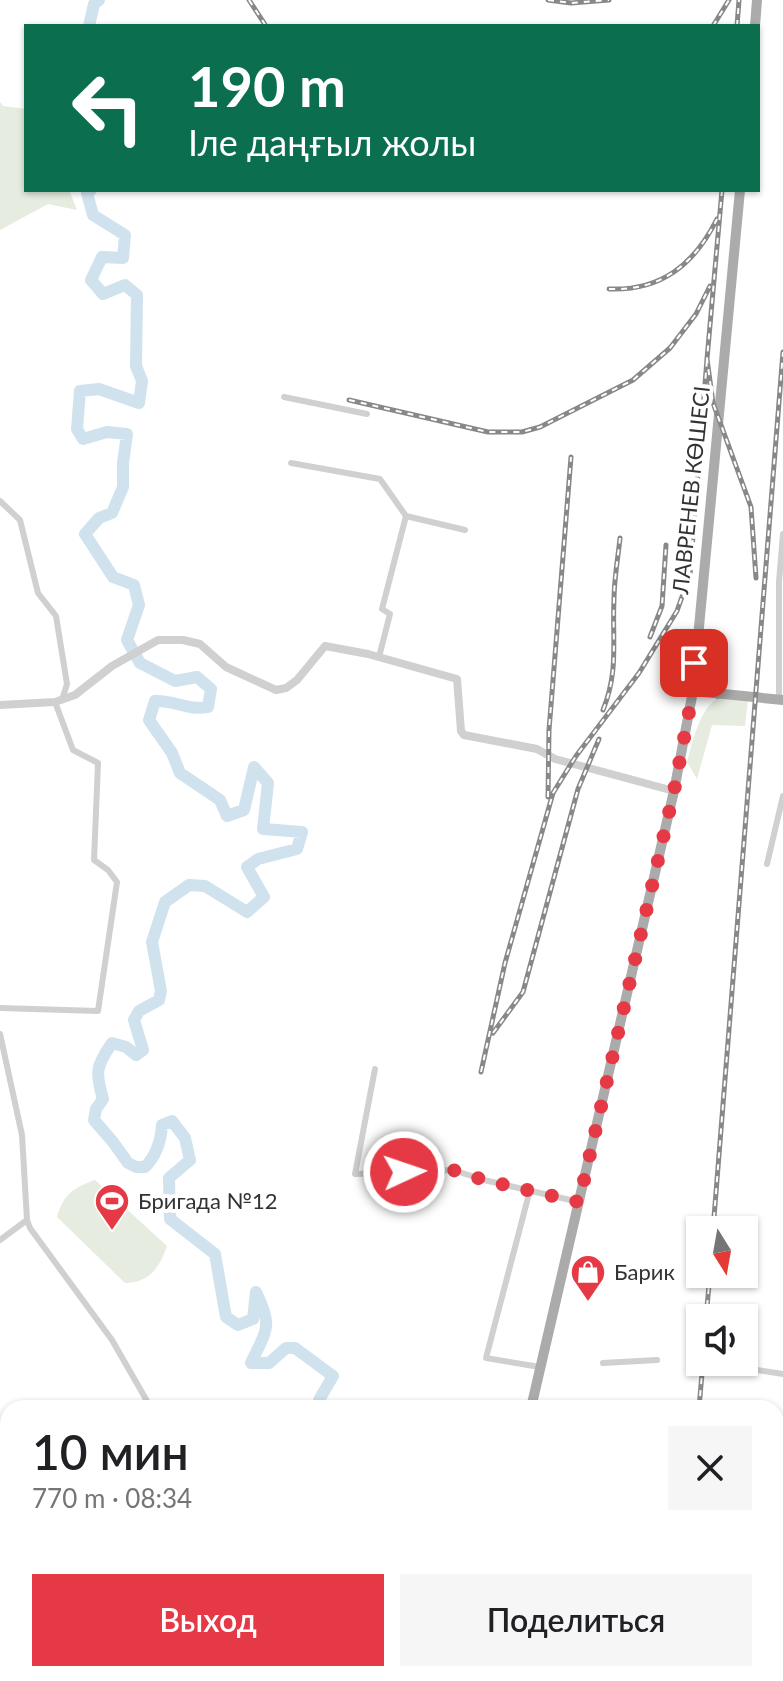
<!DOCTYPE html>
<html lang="ru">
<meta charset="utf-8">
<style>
:root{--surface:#fff;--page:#f6f6f6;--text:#202124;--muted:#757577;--accent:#e63946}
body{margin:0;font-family:Lato,sans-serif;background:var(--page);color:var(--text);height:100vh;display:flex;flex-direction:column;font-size:30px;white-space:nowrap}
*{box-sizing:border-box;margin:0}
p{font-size:26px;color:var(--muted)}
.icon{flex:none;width:44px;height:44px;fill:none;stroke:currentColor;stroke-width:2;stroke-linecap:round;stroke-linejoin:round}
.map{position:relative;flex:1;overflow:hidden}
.details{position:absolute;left:0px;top:1400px;width:784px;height:282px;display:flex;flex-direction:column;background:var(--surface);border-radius:24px 24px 0 0;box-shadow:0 2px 6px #0004}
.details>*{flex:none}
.guide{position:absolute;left:24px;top:24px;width:736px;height:168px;border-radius:0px;box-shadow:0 2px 6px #0004;background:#0b6e4f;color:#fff;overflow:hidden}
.needle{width:52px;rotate:169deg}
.fabs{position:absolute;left:686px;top:1216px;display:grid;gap:16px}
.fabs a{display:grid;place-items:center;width:72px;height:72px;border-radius:0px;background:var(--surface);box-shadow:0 2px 6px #0004;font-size:40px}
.pin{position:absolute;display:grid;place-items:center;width:68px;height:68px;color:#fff;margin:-34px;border-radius:16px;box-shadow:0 4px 12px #0006}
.me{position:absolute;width:88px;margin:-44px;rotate:87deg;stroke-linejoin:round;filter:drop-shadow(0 0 6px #0008)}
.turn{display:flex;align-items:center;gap:28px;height:168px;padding:0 32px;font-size:36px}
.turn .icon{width:104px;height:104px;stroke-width:2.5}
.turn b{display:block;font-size:56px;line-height:68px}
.round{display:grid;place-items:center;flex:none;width:84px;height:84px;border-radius:0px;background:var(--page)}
.overview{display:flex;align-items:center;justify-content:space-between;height:136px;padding:0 32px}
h1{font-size:48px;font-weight:600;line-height:60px}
.action{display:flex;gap:16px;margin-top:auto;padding:16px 32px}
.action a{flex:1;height:92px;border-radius:0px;background:var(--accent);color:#fff;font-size:32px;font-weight:600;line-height:92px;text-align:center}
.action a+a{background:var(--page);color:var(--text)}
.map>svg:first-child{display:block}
.green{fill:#e6ecdf}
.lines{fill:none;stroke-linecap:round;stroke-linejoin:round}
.river{stroke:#cfe2ee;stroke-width:12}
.minor{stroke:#d0d0d0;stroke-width:6}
.tertiary{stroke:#d0d0d0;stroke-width:8}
.primary{stroke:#ababab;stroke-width:10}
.rail-casing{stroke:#888;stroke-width:5}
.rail{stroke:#fff;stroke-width:2;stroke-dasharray:6;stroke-linecap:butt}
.route{stroke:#e63946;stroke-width:14;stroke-dasharray:0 25.2}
.labels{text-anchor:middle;stroke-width:8;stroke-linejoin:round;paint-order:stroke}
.street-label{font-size:22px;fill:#333;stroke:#fff}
.poi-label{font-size:22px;fill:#333;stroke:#fff;text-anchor:start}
</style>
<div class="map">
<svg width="783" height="1681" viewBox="0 0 783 1681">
<rect width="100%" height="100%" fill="#fff"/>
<path class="green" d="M0 102 3 106 26 109V190H69L77 210 48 204 0 230Z
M719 698 748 699 745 726 712 725 697 779 687 762C692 744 700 706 719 698Z
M95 1180 167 1246C160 1267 149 1283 125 1283L57 1217C63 1195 74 1187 95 1180Z"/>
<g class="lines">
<path class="river" d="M89 26 94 4 99 0
M91 190 87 193 93 215 125 235 123 258 102 257 91 280 103 294 125 285 137 295 136 366 142 381 139 403 99 389 80 391 77 429 83 439 107 432 127 434 123 463V487L112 513 99 518 85 534 113 577 134 585 139 605 127 640 140 663 175 681 197 677 211 689 208 707C189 711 174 700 155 701L149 720 172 753 180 773 220 800 227 816 244 810 254 767 268 783 263 829 302 832 297 849 258 859 247 867 264 897 247 912 205 886 189 885 165 902 152 942 161 991 159 1000 139 1011 134 1020 143 1050 136 1055 126 1047 112 1043C96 1066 95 1072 103 1099L96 1109 94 1120 113 1142 128 1163 136 1167H145C156 1156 161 1140 162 1125L172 1121 185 1138 190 1160 169 1178 170 1219 215 1254 226 1317 238 1325 253 1319 256 1292C273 1327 267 1329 251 1363H269L286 1348H295L333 1376 319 1400 320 1408
M303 1681 305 1674"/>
<path class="minor" d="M284 397 367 414
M291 463 380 479 406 516 465 530
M0 501 20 520 38 593 56 616 67 684 62 700
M379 657 390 614 382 609 406 516
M779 699V582L783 534
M767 864 783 796
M0 1008 98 1011 117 882 108 870 94 860 98 763 73 750 55 702
M0 1034 22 1135 27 1220 30 1228 112 1340 151 1408
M375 1069 355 1174 453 1170 484 1180 579 1202
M530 1190 486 1358 540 1367
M0 1240 27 1220
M603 1363 657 1360
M757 1370 783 1374
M776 1427H783
M235 1681 242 1674"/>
<path class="tertiary" d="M0 705 55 702 75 695 112 666 158 640H183L200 644 226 667 276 690 286 688 297 680 325 646 368 654 457 679 461 731 464 735 537 749 555 759 674 791"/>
<path class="primary" d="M755 26 757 0
M699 654 704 677 718 694
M693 691 783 700
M531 1408 674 791 693 691 740 190
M468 1681 470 1674"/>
<g class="rail-casing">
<path id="rail" d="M249 0 266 26
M548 0 571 3 609 0
M713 26 729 0
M737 26 739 0
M722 190 707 359 713 403 751 507 756 578
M609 289C661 291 694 265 717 219
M349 400 488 432H522L540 427 633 380 670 348 696 314 710 286
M650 637 662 606 666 545
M603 710C619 671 612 640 614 600 614 579 618 558 620 538
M548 797 549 730 571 457
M493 1033 523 992 578 789 599 739
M481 1072 505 963 553 793 576 756 639 673 677 611 690 574 707 359
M713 1230 783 352
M706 1318 710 1274
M699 1408 703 1362
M678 1681V1674"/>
</g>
<use href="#rail" class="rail"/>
</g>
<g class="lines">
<path class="route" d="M404 1172 453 1170 484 1180 579 1202 674 791 693 691 694 663"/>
</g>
<defs>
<g id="stadium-pin" transform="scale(1.8)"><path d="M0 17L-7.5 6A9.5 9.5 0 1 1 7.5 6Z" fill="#e63946" stroke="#fff"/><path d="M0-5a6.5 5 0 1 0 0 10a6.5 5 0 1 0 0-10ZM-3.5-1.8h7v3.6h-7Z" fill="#fff"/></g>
<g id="shop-pin" transform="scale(1.8)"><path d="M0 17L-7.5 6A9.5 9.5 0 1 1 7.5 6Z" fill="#e63946" stroke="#fff"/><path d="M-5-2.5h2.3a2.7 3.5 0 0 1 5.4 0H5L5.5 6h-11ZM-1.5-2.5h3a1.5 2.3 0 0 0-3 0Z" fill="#fff"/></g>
</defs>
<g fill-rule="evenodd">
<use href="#stadium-pin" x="112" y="1201"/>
<use href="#shop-pin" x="588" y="1272"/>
</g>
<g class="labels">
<g class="street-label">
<text transform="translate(691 490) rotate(-84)" y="8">ЛАВРЕНЕВ КӨШЕСІ</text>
</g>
<g class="poi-label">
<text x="138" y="1209">Бригада №12</text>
<text x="614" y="1280">Барик</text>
</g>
</g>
</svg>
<div class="fabs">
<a><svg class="needle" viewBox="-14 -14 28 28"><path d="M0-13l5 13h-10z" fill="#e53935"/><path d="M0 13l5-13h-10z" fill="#757577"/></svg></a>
<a><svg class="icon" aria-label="sound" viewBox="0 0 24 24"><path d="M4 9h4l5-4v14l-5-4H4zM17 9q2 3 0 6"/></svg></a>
</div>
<div class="pin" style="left:694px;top:663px;background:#d93025"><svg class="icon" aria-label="arrive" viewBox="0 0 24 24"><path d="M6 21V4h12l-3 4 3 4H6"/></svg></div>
<svg class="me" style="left:404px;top:1172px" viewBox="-20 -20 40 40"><circle r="17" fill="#e63946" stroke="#fff" stroke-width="3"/><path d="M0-11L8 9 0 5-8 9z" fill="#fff"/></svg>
<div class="guide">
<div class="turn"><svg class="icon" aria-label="left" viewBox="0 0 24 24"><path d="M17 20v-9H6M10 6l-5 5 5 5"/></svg><div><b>190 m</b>Іле даңғыл жолы</div></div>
</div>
<section class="details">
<div class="overview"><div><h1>10 мин</h1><p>770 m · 08:34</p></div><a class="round"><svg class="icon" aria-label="close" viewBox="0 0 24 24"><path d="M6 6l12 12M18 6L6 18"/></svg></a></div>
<div class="action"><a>Выход</a><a>Поделиться</a></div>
</section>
</div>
